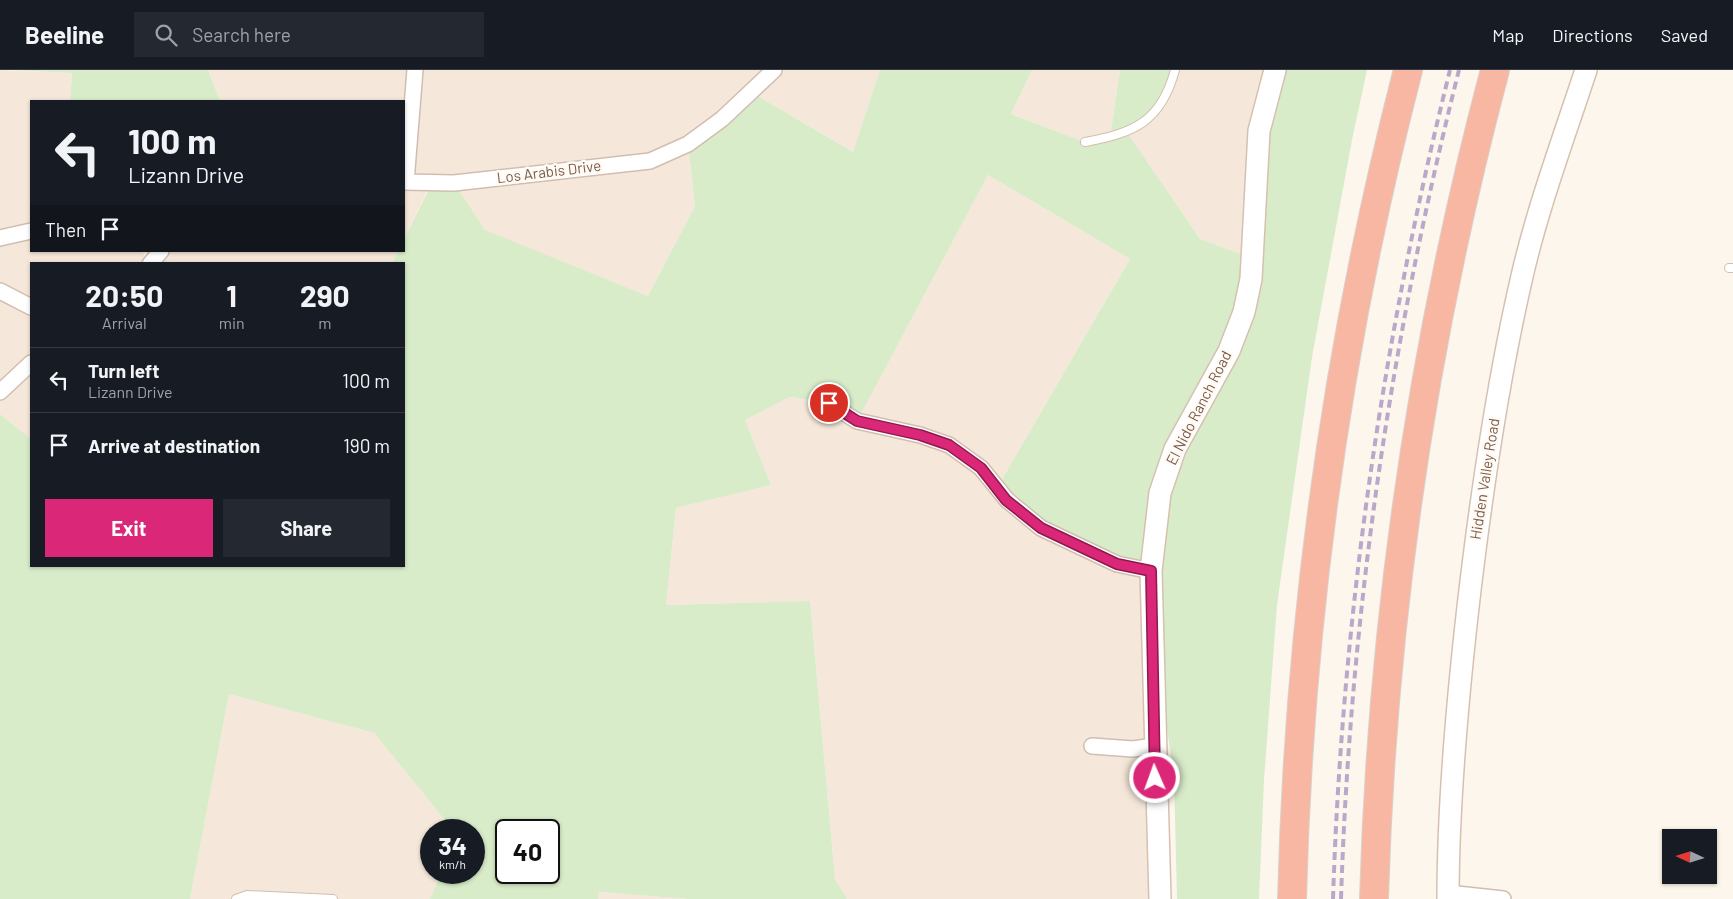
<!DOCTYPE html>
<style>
:root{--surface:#171b24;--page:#242831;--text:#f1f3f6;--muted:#9ea1a6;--line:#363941;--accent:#db2777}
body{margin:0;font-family:Barlow,sans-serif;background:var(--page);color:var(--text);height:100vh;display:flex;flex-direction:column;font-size:19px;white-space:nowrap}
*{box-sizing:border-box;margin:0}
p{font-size:16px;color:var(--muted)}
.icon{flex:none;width:28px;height:28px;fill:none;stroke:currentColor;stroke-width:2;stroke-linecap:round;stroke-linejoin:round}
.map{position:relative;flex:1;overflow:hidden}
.side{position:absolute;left:30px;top:192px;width:375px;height:305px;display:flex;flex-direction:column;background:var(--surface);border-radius:0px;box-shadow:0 1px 4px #0004}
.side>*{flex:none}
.top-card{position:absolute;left:30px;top:30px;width:375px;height:152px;border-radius:0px;box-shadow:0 1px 4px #0004;background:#171b24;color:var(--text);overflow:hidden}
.needle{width:32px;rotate:274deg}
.controls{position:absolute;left:1662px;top:759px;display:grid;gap:10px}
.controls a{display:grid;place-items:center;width:55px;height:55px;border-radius:0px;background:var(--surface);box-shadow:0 1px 4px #0004;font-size:25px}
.speed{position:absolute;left:420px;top:749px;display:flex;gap:10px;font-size:25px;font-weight:700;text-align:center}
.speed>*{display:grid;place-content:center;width:65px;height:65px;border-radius:50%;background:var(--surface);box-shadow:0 1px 4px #0004;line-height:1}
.speed small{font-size:12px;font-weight:400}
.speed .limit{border:2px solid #111;border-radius:8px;background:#fff;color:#111}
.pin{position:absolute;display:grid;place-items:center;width:42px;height:42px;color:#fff;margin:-21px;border:2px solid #fff;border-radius:50%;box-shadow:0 1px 5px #0007}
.me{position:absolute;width:55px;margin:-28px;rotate:358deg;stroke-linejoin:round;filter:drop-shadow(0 0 4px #0008)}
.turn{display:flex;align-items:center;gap:18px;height:105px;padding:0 15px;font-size:22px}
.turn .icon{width:65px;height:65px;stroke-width:2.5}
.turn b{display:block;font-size:35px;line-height:42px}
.then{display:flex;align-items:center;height:48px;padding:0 15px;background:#0003;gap:10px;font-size:19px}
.eta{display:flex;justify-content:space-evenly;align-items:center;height:85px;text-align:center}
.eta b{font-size:30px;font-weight:700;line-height:35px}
.primary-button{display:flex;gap:10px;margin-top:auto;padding:10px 15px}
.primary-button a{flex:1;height:58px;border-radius:0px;background:var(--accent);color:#fff;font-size:20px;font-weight:700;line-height:58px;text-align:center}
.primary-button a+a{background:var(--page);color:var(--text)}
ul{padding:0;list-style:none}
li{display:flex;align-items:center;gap:15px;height:65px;padding:0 15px;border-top:1px solid var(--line)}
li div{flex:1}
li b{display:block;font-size:19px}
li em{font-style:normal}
header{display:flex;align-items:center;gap:30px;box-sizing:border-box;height:70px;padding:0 25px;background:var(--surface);border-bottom:1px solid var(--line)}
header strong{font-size:24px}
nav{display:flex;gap:28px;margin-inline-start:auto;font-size:18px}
.search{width:350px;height:45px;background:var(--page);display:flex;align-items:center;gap:12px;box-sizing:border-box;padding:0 18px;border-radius:0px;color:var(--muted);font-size:19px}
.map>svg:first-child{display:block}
.residential{fill:#f5e8da}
.green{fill:#d8ecc9;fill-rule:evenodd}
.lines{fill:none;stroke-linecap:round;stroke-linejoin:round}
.lane-casing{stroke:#d1beb0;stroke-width:10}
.street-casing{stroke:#d1beb0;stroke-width:18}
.secondary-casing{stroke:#d6c0b0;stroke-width:24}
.highway-casing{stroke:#dad1cd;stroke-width:30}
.lane{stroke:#fff;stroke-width:8}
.street{stroke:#fff;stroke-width:15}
.secondary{stroke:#fff;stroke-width:21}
.highway{stroke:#f7b7a3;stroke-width:28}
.rail{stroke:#b9a8c9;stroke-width:4;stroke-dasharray:8 5;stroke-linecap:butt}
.route-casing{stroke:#8e194d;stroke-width:12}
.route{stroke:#db2777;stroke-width:9}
.labels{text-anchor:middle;stroke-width:5;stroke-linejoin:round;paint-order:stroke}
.street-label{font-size:15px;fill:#7a5c4d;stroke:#fffaf3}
</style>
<header>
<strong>Beeline</strong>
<div class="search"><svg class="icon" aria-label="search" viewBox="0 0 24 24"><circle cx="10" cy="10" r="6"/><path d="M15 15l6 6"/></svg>Search here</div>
<nav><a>Map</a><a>Directions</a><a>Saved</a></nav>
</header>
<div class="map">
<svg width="1733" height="829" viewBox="0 0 1733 829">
<rect width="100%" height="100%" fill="#fdf6ec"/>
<path class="residential" d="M0 0 72 3 70 31H31V181H142L149 194H31V369L0 344Z
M208 0H880L853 82 751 22 688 74 695 136 648 226 484 160 454 113H431L404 169V31H220Z
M1032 0H1120L1110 67 1085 72 1011 44Z
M1175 0H1275L1252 188 1200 169 1127 62Z
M988 105 1130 189 997 418 1151 501 1160 829H847L835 809 810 531 666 535 676 438 771 415 745 350 790 327 829 333 857 350Z
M166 181H398L392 194H157Z
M229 624 374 663 453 760H431V802L441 803 430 829H190Z
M599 822 688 829H598Z"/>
<path class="green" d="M13 0H208L220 31H70L72 3Z
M880 0H1032L1011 44 1085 72 1110 67 1120 0H1175L1157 40 1127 62 1200 169 1252 188 1275 0H1367L1352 70 1312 287 1277 535 1264 710 1259 829H1177L1174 706 1153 565 1151 501 1041 458 997 418 1130 189 988 105 857 351 829 333 790 327 745 350 771 415 676 438 666 535 810 531 835 809 847 829H688L599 822 598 829H430L441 803 474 802V760H453L374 663 229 624 190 829H0V344L31 369V496H404V194H392L398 181H404V169L432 113H454L485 160 648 226 695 136 688 74 751 22 853 82ZM506 760H549V802H506Z"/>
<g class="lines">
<g class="lane-casing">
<path id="lane" d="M1085 72C1134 63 1161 52 1175 0
M1729 198H1733
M236 829 247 825 333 829"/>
</g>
<g class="street-casing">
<path id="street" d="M404 112 454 113 650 91 688 74 722 49 774 0
M406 112 415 0
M0 168 31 161
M150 194 161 181
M0 221 31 237
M0 322 31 293
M829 333 857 351 920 365 949 375 981 398 1007 430 1041 458 1117 494 1151 501
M1092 676 1133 679 1154 676
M1448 823 1503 829"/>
</g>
<g class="secondary-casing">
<path id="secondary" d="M1160 829 1151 501 1160 423 1175 379 1229 281 1244 242 1251 209 1259 61 1275 0
M1448 829C1448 732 1457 634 1468 537 1481 425 1497 313 1523 202 1539 134 1564 67 1586 0"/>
</g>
<g class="highway-casing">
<path id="highway" d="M1292 829C1299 550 1338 270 1408 0
M1374 829C1382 548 1423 271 1495 0"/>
</g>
<use href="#lane" class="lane"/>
<use href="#street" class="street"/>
<use href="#secondary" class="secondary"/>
<use href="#highway" class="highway"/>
<path class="rail" d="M1333 829C1342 549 1382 272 1450 0
M1341 829C1350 549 1390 272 1459 0"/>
</g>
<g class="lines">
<g class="route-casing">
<path id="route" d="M829 333 857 351 920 365 949 375 981 398 1006 430 1041 458 1117 494 1151 501 1155 708"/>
</g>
<use href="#route" class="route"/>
</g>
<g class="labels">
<g class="street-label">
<text transform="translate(549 102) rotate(-7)" y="5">Los Arabis Drive</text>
<text transform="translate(1199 338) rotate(-63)" y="5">El Nido Ranch Road</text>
<text transform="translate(1485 409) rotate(-81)" y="5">Hidden Valley Road</text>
</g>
</g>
</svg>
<div class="controls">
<a><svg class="needle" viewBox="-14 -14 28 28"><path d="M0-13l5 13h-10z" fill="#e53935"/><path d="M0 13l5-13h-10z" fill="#9ea1a6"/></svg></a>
</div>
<div class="speed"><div>34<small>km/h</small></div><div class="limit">40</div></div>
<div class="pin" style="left:829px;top:333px;background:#d93025"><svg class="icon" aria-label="arrive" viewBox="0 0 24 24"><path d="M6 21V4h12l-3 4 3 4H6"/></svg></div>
<svg class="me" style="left:1155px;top:708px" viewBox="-20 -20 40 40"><circle r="17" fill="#db2777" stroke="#fff" stroke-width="3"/><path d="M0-11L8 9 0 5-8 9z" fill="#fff"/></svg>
<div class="top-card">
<div class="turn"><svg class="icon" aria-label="left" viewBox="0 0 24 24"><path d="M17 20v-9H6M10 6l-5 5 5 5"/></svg><div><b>100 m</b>Lizann Drive</div></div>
<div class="then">Then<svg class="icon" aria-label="arrive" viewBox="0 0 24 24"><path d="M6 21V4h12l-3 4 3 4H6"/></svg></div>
</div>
<section class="side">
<div class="eta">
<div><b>20:50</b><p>Arrival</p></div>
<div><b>1</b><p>min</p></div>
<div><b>290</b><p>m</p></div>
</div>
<ul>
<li><svg class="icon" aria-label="left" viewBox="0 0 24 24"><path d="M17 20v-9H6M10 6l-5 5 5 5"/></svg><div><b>Turn left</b><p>Lizann Drive</p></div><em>100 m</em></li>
<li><svg class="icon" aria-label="arrive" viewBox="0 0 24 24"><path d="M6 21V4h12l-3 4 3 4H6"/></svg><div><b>Arrive at destination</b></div><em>190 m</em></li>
</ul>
<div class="primary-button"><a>Exit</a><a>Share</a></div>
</section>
</div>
